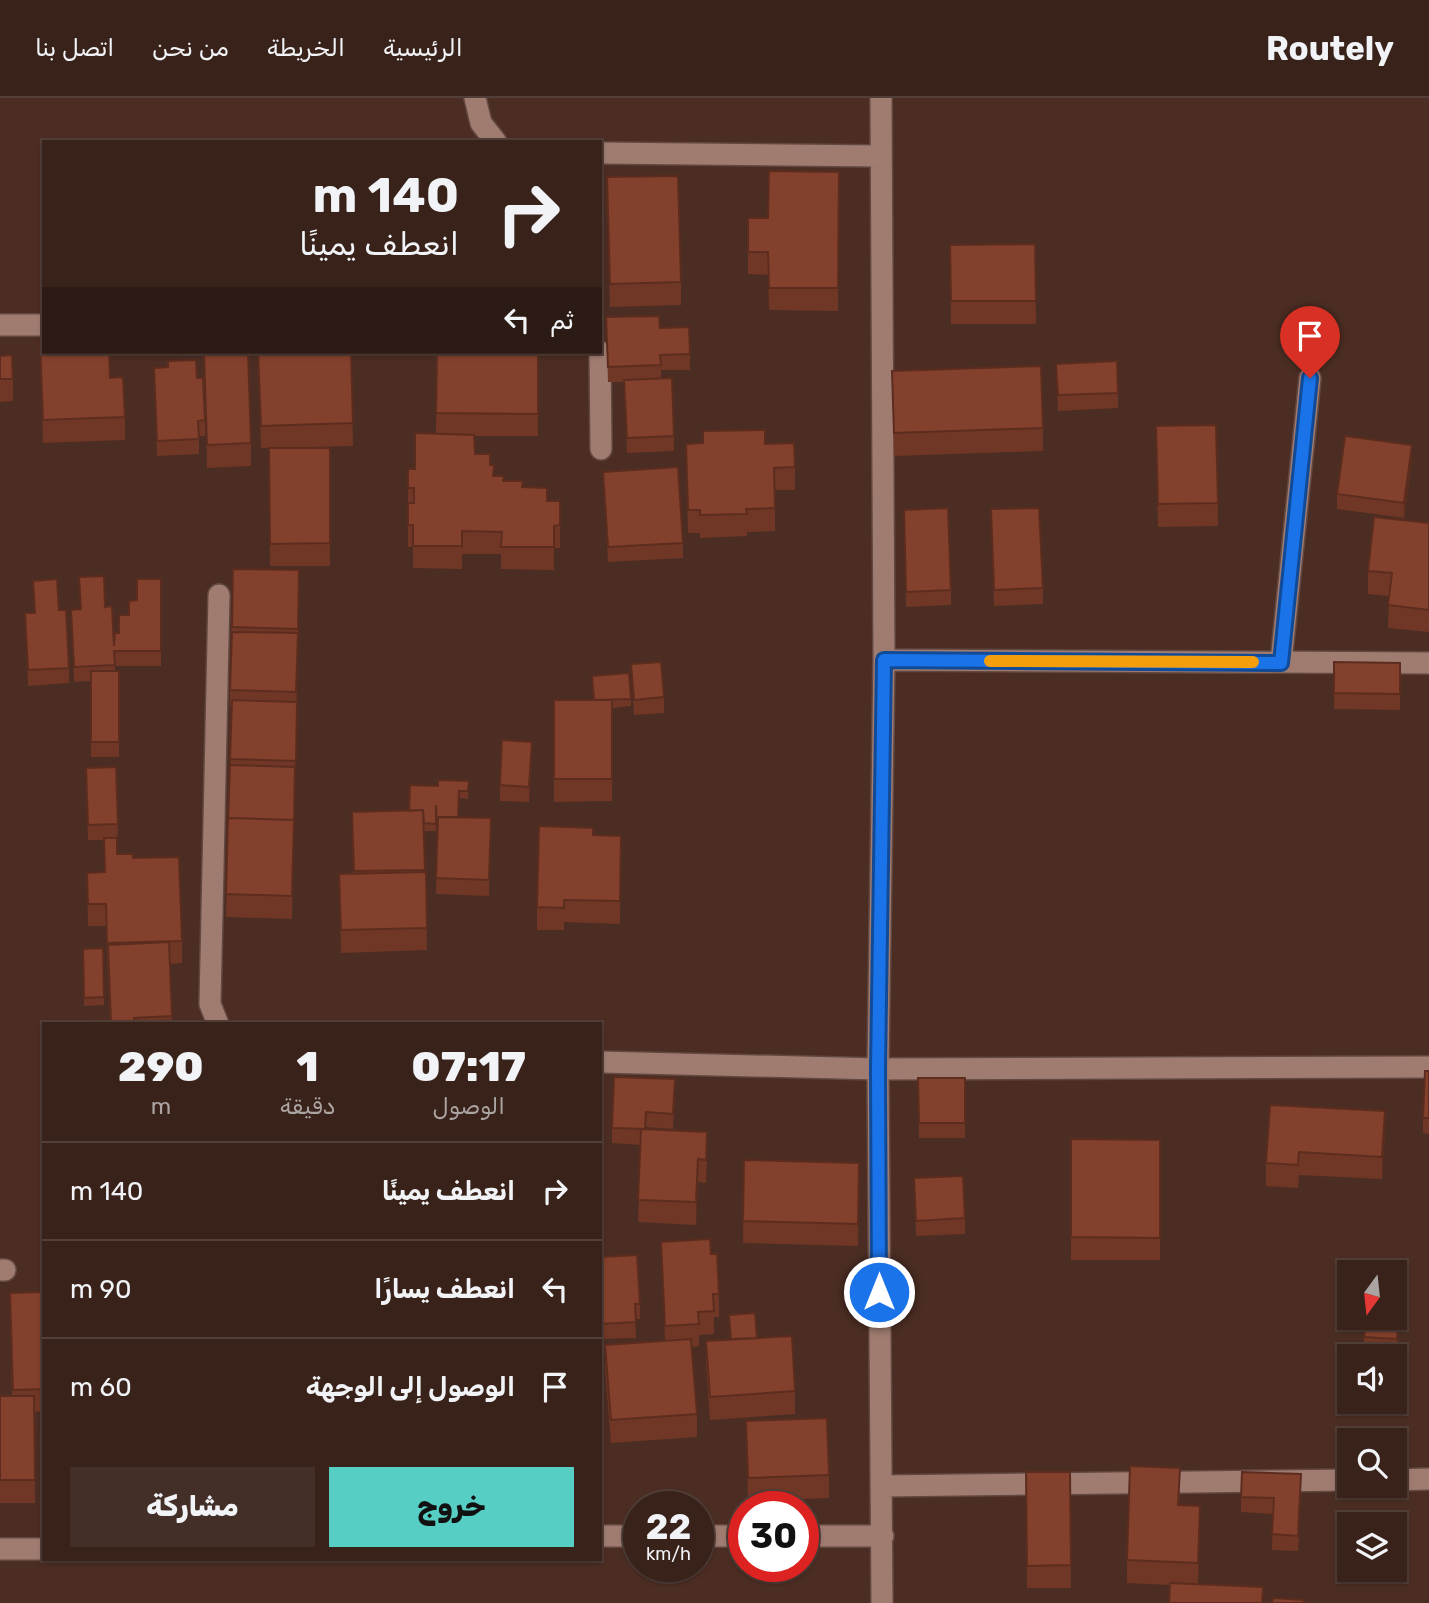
<!DOCTYPE html>
<html lang="ar">
<meta charset="utf-8">
<style>
:root{--surface:#38221a;--page:#432f27;--text:#f1f3f6;--muted:#aba4a2;--line:#523f39;--accent:#56cec3}
body{margin:0;font-family:Rubik,"Noto Naskh Arabic",sans-serif;background:var(--page);color:var(--text);direction:rtl;height:100vh;display:flex;flex-direction:column;font-size:26px;white-space:nowrap}
*{box-sizing:border-box;margin:0}
p{font-size:23px;color:var(--muted)}
.icon{flex:none;width:38px;height:38px;fill:none;stroke:currentColor;stroke-width:2;stroke-linecap:round;stroke-linejoin:round}
.map{position:relative;flex:1;overflow:hidden;direction:ltr}
.side{position:absolute;left:42px;top:924px;width:560px;height:539px;display:flex;flex-direction:column;background:var(--surface);border-radius:0px;box-shadow:0 2px 5px #0004,0 0 0 2px var(--line);direction:rtl}
.side>*{flex:none}
.guide{position:absolute;left:42px;top:42px;width:560px;height:214px;border-radius:0px;box-shadow:0 2px 5px #0004,0 0 0 2px var(--line);direction:rtl;background:#38221a;color:var(--text);overflow:hidden}
.needle{width:46px;rotate:195deg}
.buttons{position:absolute;left:1337px;top:1162px;display:grid;gap:14px}
.buttons a{display:grid;place-items:center;width:70px;height:70px;border-radius:0px;background:var(--surface);box-shadow:0 2px 5px #0004,0 0 0 2px var(--line);font-size:35px}
.speed{position:absolute;left:623px;top:1393px;display:flex;gap:14px;font-size:35px;font-weight:700;text-align:center}
.speed>*{display:grid;place-content:center;width:91px;height:91px;border-radius:50%;background:var(--surface);box-shadow:0 2px 5px #0004,0 0 0 2px var(--line);line-height:1}
.speed small{font-size:18px;font-weight:400}
.speed .limit{border:10px solid #d22;background:#fff;color:#111}
.pin{position:absolute;display:grid;place-items:center;width:60px;height:60px;color:#fff;margin:-72px -30px;border-radius:50% 50% 50% 0;rotate:-45deg;box-shadow:0 0 7px #0007}
.pin .icon{rotate:45deg}
.me{position:absolute;width:77px;margin:-38px;rotate:0deg;stroke-linejoin:round;filter:drop-shadow(0 0 5px #0008)}
.turn{display:flex;align-items:center;gap:24px;height:147px;padding:0 28px;font-size:32px}
.turn .icon{width:91px;height:91px;stroke-width:2.5}
.turn b{display:block;font-size:49px;line-height:60px}
.then{display:flex;align-items:center;height:66px;padding:0 28px;background:#0003;gap:14px;font-size:26px}
.eta{display:flex;justify-content:space-evenly;align-items:center;height:119px;text-align:center}
.eta b{font-size:42px;font-weight:800;line-height:49px}
.button{display:flex;gap:14px;margin-top:auto;padding:14px 28px}
.button a{flex:1;height:80px;border-radius:0px;background:var(--accent);color:#111;font-size:28px;font-weight:800;line-height:80px;text-align:center}
.button a+a{background:var(--page);color:var(--text)}
ul{padding:0;list-style:none}
li{display:flex;align-items:center;gap:21px;height:98px;padding:0 28px;border-top:2px solid var(--line)}
li div{flex:1}
li b{display:block;font-size:26px}
li em{font-style:normal}
header{display:flex;align-items:center;gap:42px;box-sizing:border-box;height:98px;padding:0 35px;background:var(--surface);border-bottom:2px solid var(--line)}
header strong{font-size:33px}
nav{display:flex;gap:38px;margin-inline-start:auto;font-size:24px}
.map>svg:first-child{display:block}
.lines{fill:none;stroke-linecap:round;stroke-linejoin:round}
.minor-casing{stroke:#624841;stroke-width:24}
.minor{stroke:#9f7b70;stroke-width:21}
.wall{fill:#713726}
.shaded-wall{fill:#5c2d1f}
.building{fill:#83402c;stroke:#5c2d1f;stroke-width:2}
.route-casing{stroke:#114b97;stroke-width:18}
.route{stroke:#1a73e8;stroke-width:12}
.slow{stroke:#f59e0b;stroke-width:12}
</style>
<header>
<strong>Routely</strong>
<nav><a>الرئيسية</a><a>الخريطة</a><a>من نحن</a><a>اتصل بنا</a></nav>
</header>
<div class="map">
<svg width="1429" height="1505" viewBox="0 0 1429 1505">
<rect width="100%" height="100%" fill="#4b2d23"/>
<g class="lines">
<g class="minor-casing">
<path id="minor" d="M475 0 481 25 496 44
M881 0 884 562 878 971 882 1505
M600 55 881 58
M0 227H44
M600 254 601 351
M884 562 1429 565
M1281 564 1310 280
M218 926 210 906 219 497
M600 964 878 971 1429 969
M0 1172H5
M1395 1382 1429 1381
M881 1388 1349 1382
M600 1438H639
M698 1438H744
M803 1438H883
M0 1451H44"/>
</g>
<use href="#minor" class="minor"/>
</g>
<path class="wall" d="M839 74 838 213 769 212 768 177 748 176V154L768 120Z
M607 79 681 184V207L610 209Z
M1035 146 1036 226H951L950 147Z
M606 219 660 230 690 256V272H661V281L674 338V353L627 355 624 284H608Z
M40 243 110 280 125 319V342L43 345Z
M204 254 251 345V368L207 370Z
M258 254H351L353 348 261 350Z
M437 256 538 257V338H474L475 356 490 367 494 378 523 389 547 403H560V450H554V472L501 471V456H462V471L413 470V449H408V371H415L436 336Z
M0 258 13 281V303L0 304Z
M1056 266 1118 295V310L1058 313Z
M154 270 197 280 205 322V338H199V356L157 358Z
M892 273 1043 330V353L894 358Z
M1156 328 1218 405V428L1158 429Z
M686 346H765L795 369V392H775V433L747 434V438L700 440V435H688Z
M269 350H330V468H270Z
M1412 363 1404 420 1337 411V396Z
M603 374 683 445V460L608 464Z
M991 411 1043 490V506L994 508Z
M904 412 951 492V507L906 509Z
M1429 425V534L1388 530 1389 498 1368 496V473Z
M233 471 299 488 292 821 226 819 232 608H230V592Z
M79 479 105 509 114 548 119 535 137 502 161 481V568H115V573H119V659H91V583L74 584 71 512 80 511Z
M33 483 59 512 69 570V585L28 588 25 515H34Z
M1334 564 1400 565V612L1334 611Z
M631 566 664 599V615L634 617Z
M592 578 631 601V608L612 610V703L554 704V602H593Z
M532 659 529 704 500 703V687Z
M469 683 468 701 459 700 458 719 491 720 489 798 436 796 438 733 436 715V733H424L427 852 341 855 339 776H353L352 714 409 713 438 688Z
M86 685 118 726 117 756 133 760 182 843V865L170 866 172 926H110L106 828H88L87 775 104 774V742H88Z
M593 737 621 738 620 826 564 824V832H537V809Z
M103 850 104 907 84 908 83 851Z
M1429 973V1036L1423 1035V1020Z
M918 980H965V1040H919Z
M675 997 673 1031 646 1029V1031L707 1057 706 1085 698 1084 696 1127 638 1124 641 1047 612 1045V1030Z
M1270 1007 1385 1036 1382 1081 1299 1077 1298 1090 1266 1088V1065Z
M1071 1041 1160 1042V1162H1071Z
M744 1062 859 1065 858 1148 743 1145Z
M914 1080 965 1120V1136L916 1138Z
M661 1144 711 1156 719 1196V1219H714V1236L699 1237V1248L692 1249 697 1316V1339L611 1345 605 1270V1247L665 1243Z
M600 1159 640 1206V1221H635L636 1240 600 1241Z
M44 1194V1400L43 1313 34 1314 35 1405H0V1298H12L10 1195Z
M1400 1204 1397 1256 1364 1254V1239Z
M729 1217 757 1240 795 1293V1316L710 1322 706 1266V1243L730 1241Z
M746 1323 829 1377V1400L748 1403Z
M1026 1374H1070L1071 1490H1027Z
M1301 1391 1298 1453 1272 1452 1273 1416 1241 1414V1399Z
M1180 1393 1179 1407 1200 1431 1198 1486 1263 1505 1170 1487 1127 1485V1462Z"/>
<path class="shaded-wall" d="M1412 347V363L1404 420V405Z
M532 644V659L529 704V689Z
M1385 1013V1036L1382 1081V1059Z
M698 1061V1084L696 1127V1104Z
M1400 1189V1204L1397 1256V1241Z
M1200 1408V1431L1198 1488V1465Z"/>
<path class="building" d="M769 73 839 74 838 190H769L768 154H748V120H768Z
M678 78 681 184 610 186 607 79Z
M1035 146 1036 203H951L950 147Z
M659 218 660 230 689 229 690 256 660 257 661 267 608 269 606 219Z
M40 243H44V254H109L110 280 123 279 125 319 43 322Z
M204 254H248L251 345 207 347Z
M258 254H351L353 325 261 328Z
M437 256 538 257V316L436 315Z
M12 257 13 281H0V258Z
M196 262 197 280H203L205 322 198 323 199 341 157 343 154 270 168 269V263Z
M1117 263 1118 295 1058 297 1056 266Z
M1041 268 1043 330 894 335 892 273Z
M672 280 674 338 627 340 624 282Z
M1216 327 1218 405 1158 406 1156 328Z
M765 332V346L794 345 795 369 774 370 775 410 746 411 747 416 700 417V412H688L686 346 703 345V333Z
M415 335 474 337 475 356H490V367H494L493 378H504L503 383H523L522 389 547 390V403H560V427L554 428V449H501L502 434 462 433V448H413V427H408V405H414V390H408V371H415Z
M1345 338 1412 347 1404 405 1337 396Z
M269 350H330V445L270 446Z
M678 369 683 445 608 449 603 374Z
M948 410 951 492 906 494 904 412Z
M1039 410 1043 490 994 492 991 411Z
M1374 419 1429 425V512L1388 507 1392 475 1368 473Z
M233 471 299 472 298 531 232 529Z
M104 478 105 509 112 508 114 548 115 535H119V517H129V503L137 502V481H161V553H114L115 567 74 569 71 512 81 511 79 479Z
M57 481 59 512H66L69 570 28 572 25 515H35L33 483Z
M232 534 298 535 296 594 230 592Z
M661 564 664 599 634 602 631 566Z
M1334 564 1400 565V596L1334 595Z
M91 573H119V644H91Z
M629 575 631 601 594 602 592 578Z
M232 602 297 604 296 663 230 661Z
M554 602H612V681H554Z
M502 642 532 644 529 689 500 687Z
M230 667 295 669 294 722 228 720V725Z
M116 669 118 726 88 727 86 670Z
M438 682 469 683 468 693H459L458 719H438L437 725 436 707V726L424 725 423 712 409 713 410 687 438 688Z
M423 712 425 772 354 773 352 714Z
M438 719 491 720 489 782 436 780Z
M228 720 294 722 292 798 226 796Z
M539 728 593 730V737L621 738 620 803 564 802V810L537 809Z
M104 740H117V756H133V760L179 759 182 843 107 845 106 806H88L87 775 105 774Z
M426 774 427 830 341 832 339 776Z
M169 844 172 918 134 920V926H111L108 847Z
M103 850 104 899 84 900 83 851Z
M106 922V926H85V923Z
M1425 973H1429V1020H1423Z
M614 979 675 981 673 1016 646 1014 645 1031 612 1030Z
M918 980H965V1025H919Z
M1270 1007 1385 1013 1382 1059 1299 1054 1298 1067 1266 1065Z
M641 1031 707 1034 706 1062 698 1061 696 1104 638 1102Z
M1071 1041 1160 1042V1140L1071 1139Z
M744 1062 859 1065 858 1126 743 1123Z
M963 1078 965 1120 916 1123 914 1080Z
M710 1141 711 1156H717L719 1196H713L714 1213 698 1214 699 1226 665 1228 661 1144Z
M637 1157 640 1206H635L636 1224 600 1226V1159Z
M1395 1188 1400 1189 1397 1241 1364 1239 1366 1220H1395Z
M44 1194V1291L13 1292 10 1195Z
M755 1215 757 1240 731 1241 729 1217Z
M792 1238 795 1293 710 1299 706 1243Z
M691 1241 697 1316 611 1322 605 1247Z
M0 1298H34L35 1382H0Z
M827 1320 829 1377 748 1380 746 1323Z
M1130 1368 1180 1370 1178 1407 1200 1408 1198 1465 1127 1462Z
M1026 1374H1070L1071 1467 1027 1468Z
M1242 1374 1301 1376 1298 1438 1272 1436 1274 1400 1241 1399Z
M1170 1485 1263 1489 1262 1505H1169Z
M1273 1500 1304 1502 1303 1505H1272Z"/>
<g class="lines">
<g class="route-casing">
<path id="route" d="M879 1194 878 971 884 562 1281 565 1310 280"/>
</g>
<use href="#route" class="route"/>
<path class="slow" d="M990 563 1253 564"/>
</g>
</svg>
<div class="buttons">
<a><svg class="needle" viewBox="-14 -14 28 28"><path d="M0-13l5 13h-10z" fill="#e53935"/><path d="M0 13l5-13h-10z" fill="#aba4a2"/></svg></a>
<a><svg class="icon" aria-label="sound" viewBox="0 0 24 24"><path d="M4 9h4l5-4v14l-5-4H4zM17 9q2 3 0 6"/></svg></a>
<a><svg class="icon" aria-label="search" viewBox="0 0 24 24"><circle cx="10" cy="10" r="6"/><path d="M15 15l6 6"/></svg></a>
<a><svg class="icon" aria-label="layers" viewBox="0 0 24 24"><path d="M12 4l9 5-9 5-9-5zM3 14l9 5 9-5"/></svg></a>
</div>
<div class="speed"><div>22<small>km/h</small></div><div class="limit">30</div></div>
<div class="pin" style="left:1310px;top:280px;background:#d93025"><svg class="icon" aria-label="arrive" viewBox="0 0 24 24"><path d="M6 21V4h12l-3 4 3 4H6"/></svg></div>
<svg class="me" style="left:879px;top:1194px" viewBox="-20 -20 40 40"><circle r="17" fill="#1a73e8" stroke="#fff" stroke-width="3"/><path d="M0-11L8 9 0 5-8 9z" fill="#fff"/></svg>
<div class="guide">
<div class="turn"><svg class="icon" aria-label="right" viewBox="0 0 24 24"><path d="M7 20v-9h11M14 6l5 5-5 5"/></svg><div><b>140 m</b>انعطف يمينًا</div></div>
<div class="then">ثم<svg class="icon" aria-label="left" viewBox="0 0 24 24"><path d="M17 20v-9H6M10 6l-5 5 5 5"/></svg></div>
</div>
<section class="side">
<div class="eta">
<div><b>07:17</b><p>الوصول</p></div>
<div><b>1</b><p>دقيقة</p></div>
<div><b>290</b><p>m</p></div>
</div>
<ul>
<li><svg class="icon" aria-label="right" viewBox="0 0 24 24"><path d="M7 20v-9h11M14 6l5 5-5 5"/></svg><div><b>انعطف يمينًا</b></div><em>140 m</em></li>
<li><svg class="icon" aria-label="left" viewBox="0 0 24 24"><path d="M17 20v-9H6M10 6l-5 5 5 5"/></svg><div><b>انعطف يسارًا</b></div><em>90 m</em></li>
<li><svg class="icon" aria-label="arrive" viewBox="0 0 24 24"><path d="M6 21V4h12l-3 4 3 4H6"/></svg><div><b>الوصول إلى الوجهة</b></div><em>60 m</em></li>
</ul>
<div class="button"><a>خروج</a><a>مشاركة</a></div>
</section>
</div>
